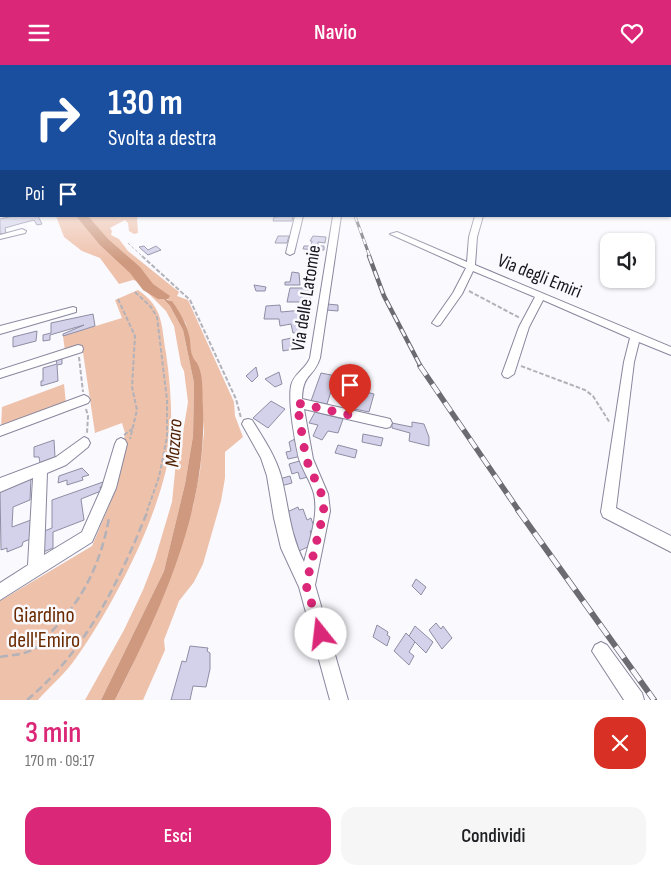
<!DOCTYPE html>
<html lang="it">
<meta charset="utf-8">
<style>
:root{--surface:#fff;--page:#f6f6f6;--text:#202124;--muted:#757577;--accent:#db2777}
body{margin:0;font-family:"Sofia Sans Condensed",sans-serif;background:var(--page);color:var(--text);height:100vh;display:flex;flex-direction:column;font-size:19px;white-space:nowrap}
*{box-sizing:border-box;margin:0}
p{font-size:16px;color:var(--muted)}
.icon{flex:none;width:28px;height:28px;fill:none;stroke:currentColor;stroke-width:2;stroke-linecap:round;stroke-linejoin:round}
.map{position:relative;height:635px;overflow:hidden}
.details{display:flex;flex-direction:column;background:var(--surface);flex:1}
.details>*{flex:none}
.guide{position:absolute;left:0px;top:0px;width:671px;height:152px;box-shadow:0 1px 4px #0004;background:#1a4fa0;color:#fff;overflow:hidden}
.buttons{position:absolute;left:600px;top:168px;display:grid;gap:10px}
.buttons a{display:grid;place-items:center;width:55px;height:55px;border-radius:10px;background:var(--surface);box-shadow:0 1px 4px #0004;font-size:25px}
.pin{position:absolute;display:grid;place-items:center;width:42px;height:42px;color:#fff;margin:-51px -21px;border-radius:50% 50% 50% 0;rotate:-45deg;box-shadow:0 0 5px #0007}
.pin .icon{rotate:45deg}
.me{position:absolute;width:55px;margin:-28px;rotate:344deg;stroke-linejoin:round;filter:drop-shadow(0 0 4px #0008)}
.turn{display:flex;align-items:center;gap:18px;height:105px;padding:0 25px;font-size:22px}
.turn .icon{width:65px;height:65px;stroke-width:2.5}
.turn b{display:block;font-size:35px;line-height:42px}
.then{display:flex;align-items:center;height:48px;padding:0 25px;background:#0003;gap:10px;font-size:19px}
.round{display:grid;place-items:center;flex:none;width:52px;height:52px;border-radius:15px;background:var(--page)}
.overview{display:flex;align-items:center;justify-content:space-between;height:85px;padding:0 25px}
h1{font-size:30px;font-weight:600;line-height:38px;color:var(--accent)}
.action{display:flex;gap:10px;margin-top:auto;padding:10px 25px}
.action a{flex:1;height:58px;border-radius:15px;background:var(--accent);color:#fff;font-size:20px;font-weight:600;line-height:58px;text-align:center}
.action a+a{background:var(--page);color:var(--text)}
header{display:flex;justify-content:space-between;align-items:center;height:65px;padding:0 25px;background:var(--accent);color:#fff;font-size:22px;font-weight:600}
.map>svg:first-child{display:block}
.green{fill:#eec1ab}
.water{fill:#ce997e}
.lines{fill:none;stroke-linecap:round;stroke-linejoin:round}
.river{fill:#ce997e;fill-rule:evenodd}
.building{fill:#d3d2ea;stroke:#8e8da4}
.minor-casing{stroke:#88879d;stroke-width:2}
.path-far2{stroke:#b3b2b8;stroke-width:1;stroke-dasharray:3 2;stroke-linecap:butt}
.path-far1{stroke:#b3b2b8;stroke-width:2;stroke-dasharray:4.5 2;stroke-linecap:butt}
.path{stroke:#b3b2b8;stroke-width:2.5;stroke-dasharray:8 4;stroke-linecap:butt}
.minor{fill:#fff;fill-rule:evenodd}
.rail-far3-casing{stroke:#6c6b72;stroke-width:3}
.rail-far2-casing{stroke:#6c6b72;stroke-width:4.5}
.rail-far1-casing{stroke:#6c6b72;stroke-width:5.5}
.rail-casing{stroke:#6c6b72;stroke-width:6}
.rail-far3{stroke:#faf9fe;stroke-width:2;stroke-dasharray:6;stroke-linecap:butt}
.rail-far2{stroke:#faf9fe;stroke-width:2.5;stroke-dasharray:8;stroke-linecap:butt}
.rail-far1{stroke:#faf9fe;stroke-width:4;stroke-dasharray:11;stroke-linecap:butt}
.rail{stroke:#faf9fe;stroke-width:4.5;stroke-dasharray:14;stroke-linecap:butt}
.route{stroke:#db2777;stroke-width:9;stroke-dasharray:0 16.2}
.labels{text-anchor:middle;stroke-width:5;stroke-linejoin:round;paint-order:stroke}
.street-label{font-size:19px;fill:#181720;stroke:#faf9fe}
.water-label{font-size:20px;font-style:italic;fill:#501f01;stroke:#faf9fe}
.near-park-label{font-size:22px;fill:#6a2a00;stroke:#faf9fe}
</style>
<header><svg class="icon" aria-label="menu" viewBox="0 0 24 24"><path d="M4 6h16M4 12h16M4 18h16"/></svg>Navio<svg class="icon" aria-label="heart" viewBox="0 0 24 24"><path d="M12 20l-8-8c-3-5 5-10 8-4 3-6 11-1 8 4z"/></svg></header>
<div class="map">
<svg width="671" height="635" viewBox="0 0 671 635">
<rect width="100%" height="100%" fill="#faf9fe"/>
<path class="green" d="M56 151H140L137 153 138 168 134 169 129 166 128 158 125 155 110 163 112 166 111 170 119 174 128 186 179 227 177 231 188 235 234 337 235 351 243 372 225 387V413L221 436 203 499 194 517 179 536 164 575 165 585 143 635H115L131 603 193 442 200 406 204 367 199 304 192 291 186 259 172 236C163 234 160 225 151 222L150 219 146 222 160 230 170 241 183 265 194 318 193 371 185 419 164 506 101 635H85L124 565 143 525 155 494 172 437 177 387 181 380 188 337 184 306 181 300 174 261 166 246 141 221 140 217 133 215 119 219 100 193 82 186 64 172Z
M138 225C164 243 161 260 166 288 170 315 172 343 171 371 168 437 114 540 76 593 66 608 50 621 38 635H0V536L92 481 117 422 125 368 122 358 95 368 82 281 65 286 63 271 122 253 115 235Z
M64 319 66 339 1 363 2 342Z"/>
<path class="water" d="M145 217 164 229 167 235 172 236C179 246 186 257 189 270 191 277 190 286 193 292 194 295 196 296 197 298 204 310 202 330 203 343 207 447 161 544 115 635H101L164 506 185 419 193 371 194 318 183 265 170 241 160 230 146 222Z"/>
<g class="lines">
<path class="river" d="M76 151H88L108 174 140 202 153 219 170 231 168 234H158L143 225 130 208 100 180Z"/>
</g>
<path class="building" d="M13 151H38L42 159 37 160 34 155 19 159 5 163 6 168 0 169V154Z
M293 151 292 156H273L274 152Z
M278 171H289L287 178H275Z
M313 171 326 172 325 178 318 177V181H324V185L303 184 304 181H311L312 176H310Z
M144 181 148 185 156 181 161 185 148 190 139 182Z
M292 207 299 208 300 220H285V217H290Z
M254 220 266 222 265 226H256Z
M290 223H309L311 237H287Z
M327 239 338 240V246L326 245Z
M280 240 281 247 303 245 306 266 293 268 291 259 280 261 279 254H264L266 241Z
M93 249 95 261 63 271V269L84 260 50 270V275L43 276V270L51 268V258Z
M37 266 36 276 13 282V272Z
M301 271 305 282 283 286 282 275Z
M62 292V299L57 300 58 316 41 321V316H43V303L57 299 56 294Z
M256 302 258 311 252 317 246 311Z
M279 307 282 319 275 322 265 314Z
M321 308 336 311 327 339 311 336Z
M354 314 365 316 362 326 374 329 369 347 345 342Z
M271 336 285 344 268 363 253 353Z
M315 347 343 354 338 368 328 366 322 375 313 371 318 360 309 358Z
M412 357 424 359 429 372V381L409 376 410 368 392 363V358L412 362Z
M363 369 383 373 381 381 362 377Z
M299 372 302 391 288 394 286 387 291 386 289 377Z
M54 375 55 392 40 398 39 392H34V382Z
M338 380 357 385 355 393 335 388Z
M303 395 308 412 300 414 298 407 292 409 289 399Z
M82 403 89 410 82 412 83 415 67 420V415L58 418 59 411Z
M290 411 292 418 281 421 279 414Z
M31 412 30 435 13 442 12 462 31 455 33 473 23 477 22 481 7 487V483L1 485 0 425Z
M103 417H108L106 422H100L101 426 81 434 84 455 53 467V483L41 488 42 467 52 463V435Z
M298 442 299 445 303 444 307 455 311 453 315 465 310 466 314 479 297 487 285 448Z
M416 514 426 522 421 530 412 521Z
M436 558 441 564 443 561 452 573 442 584 429 565Z
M377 560 388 567 387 570 390 572 387 581 373 572Z
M415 561 433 577 426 588 409 571Z
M406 568 415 577 409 587 414 591 409 600 394 586Z
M190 581 208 583 207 586 210 588V604L206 622 193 621 190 635H171L182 596 186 597Z"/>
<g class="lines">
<g class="minor-casing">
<path id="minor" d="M295 151H303L294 188 290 190 286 188Z
M333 151H341L320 293C313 314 303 307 302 334L386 353 390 354 392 358 390 362 386 363 304 344 313 394 328 429 330 446 315 520 348 635H330L299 522 281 483 274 453 267 411 261 393 242 359 244 355 248 354 252 355C263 373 275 390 281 411 289 442 289 467 304 497 309 476 319 451 314 429 311 417 303 406 299 394 295 377 288 338 291 321 293 309 306 304 310 293Z
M475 151H483L477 172 475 200 671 282V290L639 277 634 297 616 443 671 471V487L603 452 601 447 624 297 630 273 543 235 529 262 514 309 508 313 504 312 502 309 519 262 535 232 473 206 462 229 440 260 437 261 432 258 453 228 466 203 390 169 397 167 467 197 469 172Z
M22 164 26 166 25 168 0 174V170Z
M73 242 76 243V247L0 269V261Z
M78 280 82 281 83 284 82 287 0 313V305Z
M84 330 88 332 90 335 88 338 0 371V361Z
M84 372 88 374 90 378 88 382 66 400 47 408 44 490 82 467 102 422 115 379 117 375 121 373 125 375 127 379 116 423 92 477 0 535V518L28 500 33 413 0 427V413L56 392Z
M601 577 607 580 642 628 644 635H624L592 586 595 580Z"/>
</g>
<path class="path-far2" d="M128 178 143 192"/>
<path class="path-far1" d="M142 191 190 235 236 334 241 353
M469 226 520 253
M135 227 151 242 157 252 167 335V372L159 412 147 446
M118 234 135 271 132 322 137 345 130 374
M79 292 83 327
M521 301 585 325 593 331 610 358
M86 344 88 351 87 368
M124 370 132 364"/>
<path class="path" d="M0 592C12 590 23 590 34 584 41 580 47 571 53 565 84 533 101 497 109 453
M27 635C86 586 120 515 148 445"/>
<use href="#minor" class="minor"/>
<g class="rail-far3-casing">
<path id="rail-far3" d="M355 151 370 192"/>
</g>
<g class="rail-far2-casing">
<path id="rail-far2" d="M369 191 384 231 421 302"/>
</g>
<g class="rail-far1-casing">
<path id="rail-far1" d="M420 301 519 446"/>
</g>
<g class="rail-casing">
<path id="rail" d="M518 445 654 635"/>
</g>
<use href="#rail-far3" class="rail-far3"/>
<use href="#rail-far2" class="rail-far2"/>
<use href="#rail-far1" class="rail-far1"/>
<use href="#rail" class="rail"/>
</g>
<linearGradient id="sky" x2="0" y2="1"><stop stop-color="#9da9be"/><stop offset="0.55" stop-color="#fdfcff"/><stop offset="1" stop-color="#fdfcff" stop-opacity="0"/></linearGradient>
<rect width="671" height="197" fill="url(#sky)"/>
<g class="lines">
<path class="route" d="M321 569 306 520 324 446 321 428 306 394 297 338 350 350"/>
</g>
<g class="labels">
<g class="street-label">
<text transform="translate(540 210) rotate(22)" y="7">Via degli Emiri</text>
<text transform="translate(305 233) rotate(-81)" y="7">Via delle Latomie</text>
</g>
<g class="water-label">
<text transform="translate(173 378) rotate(-86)" y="7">Mazaro</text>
</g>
<g class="near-park-label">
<text x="44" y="557">Giardino<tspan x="44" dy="25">dell'Emiro</tspan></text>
</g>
</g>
</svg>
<div class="buttons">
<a><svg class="icon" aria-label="sound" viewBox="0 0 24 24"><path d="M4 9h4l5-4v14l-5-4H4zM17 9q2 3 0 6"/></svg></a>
</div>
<div class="pin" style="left:350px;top:350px;background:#d93025"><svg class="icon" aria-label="arrive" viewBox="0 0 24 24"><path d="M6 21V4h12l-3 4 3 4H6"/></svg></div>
<svg class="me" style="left:321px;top:569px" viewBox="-20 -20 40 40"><circle r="19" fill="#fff"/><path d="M0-13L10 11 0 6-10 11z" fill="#db2777"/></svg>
<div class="guide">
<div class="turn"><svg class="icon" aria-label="right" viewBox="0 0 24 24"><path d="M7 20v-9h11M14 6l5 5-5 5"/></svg><div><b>130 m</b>Svolta a destra</div></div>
<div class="then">Poi<svg class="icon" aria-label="arrive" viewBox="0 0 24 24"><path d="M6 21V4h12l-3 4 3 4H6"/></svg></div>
</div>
</div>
<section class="details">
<div class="overview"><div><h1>3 min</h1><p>170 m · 09:17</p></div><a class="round" style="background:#d93025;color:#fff"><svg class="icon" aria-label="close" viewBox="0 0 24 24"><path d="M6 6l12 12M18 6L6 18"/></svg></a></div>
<div class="action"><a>Esci</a><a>Condividi</a></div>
</section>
